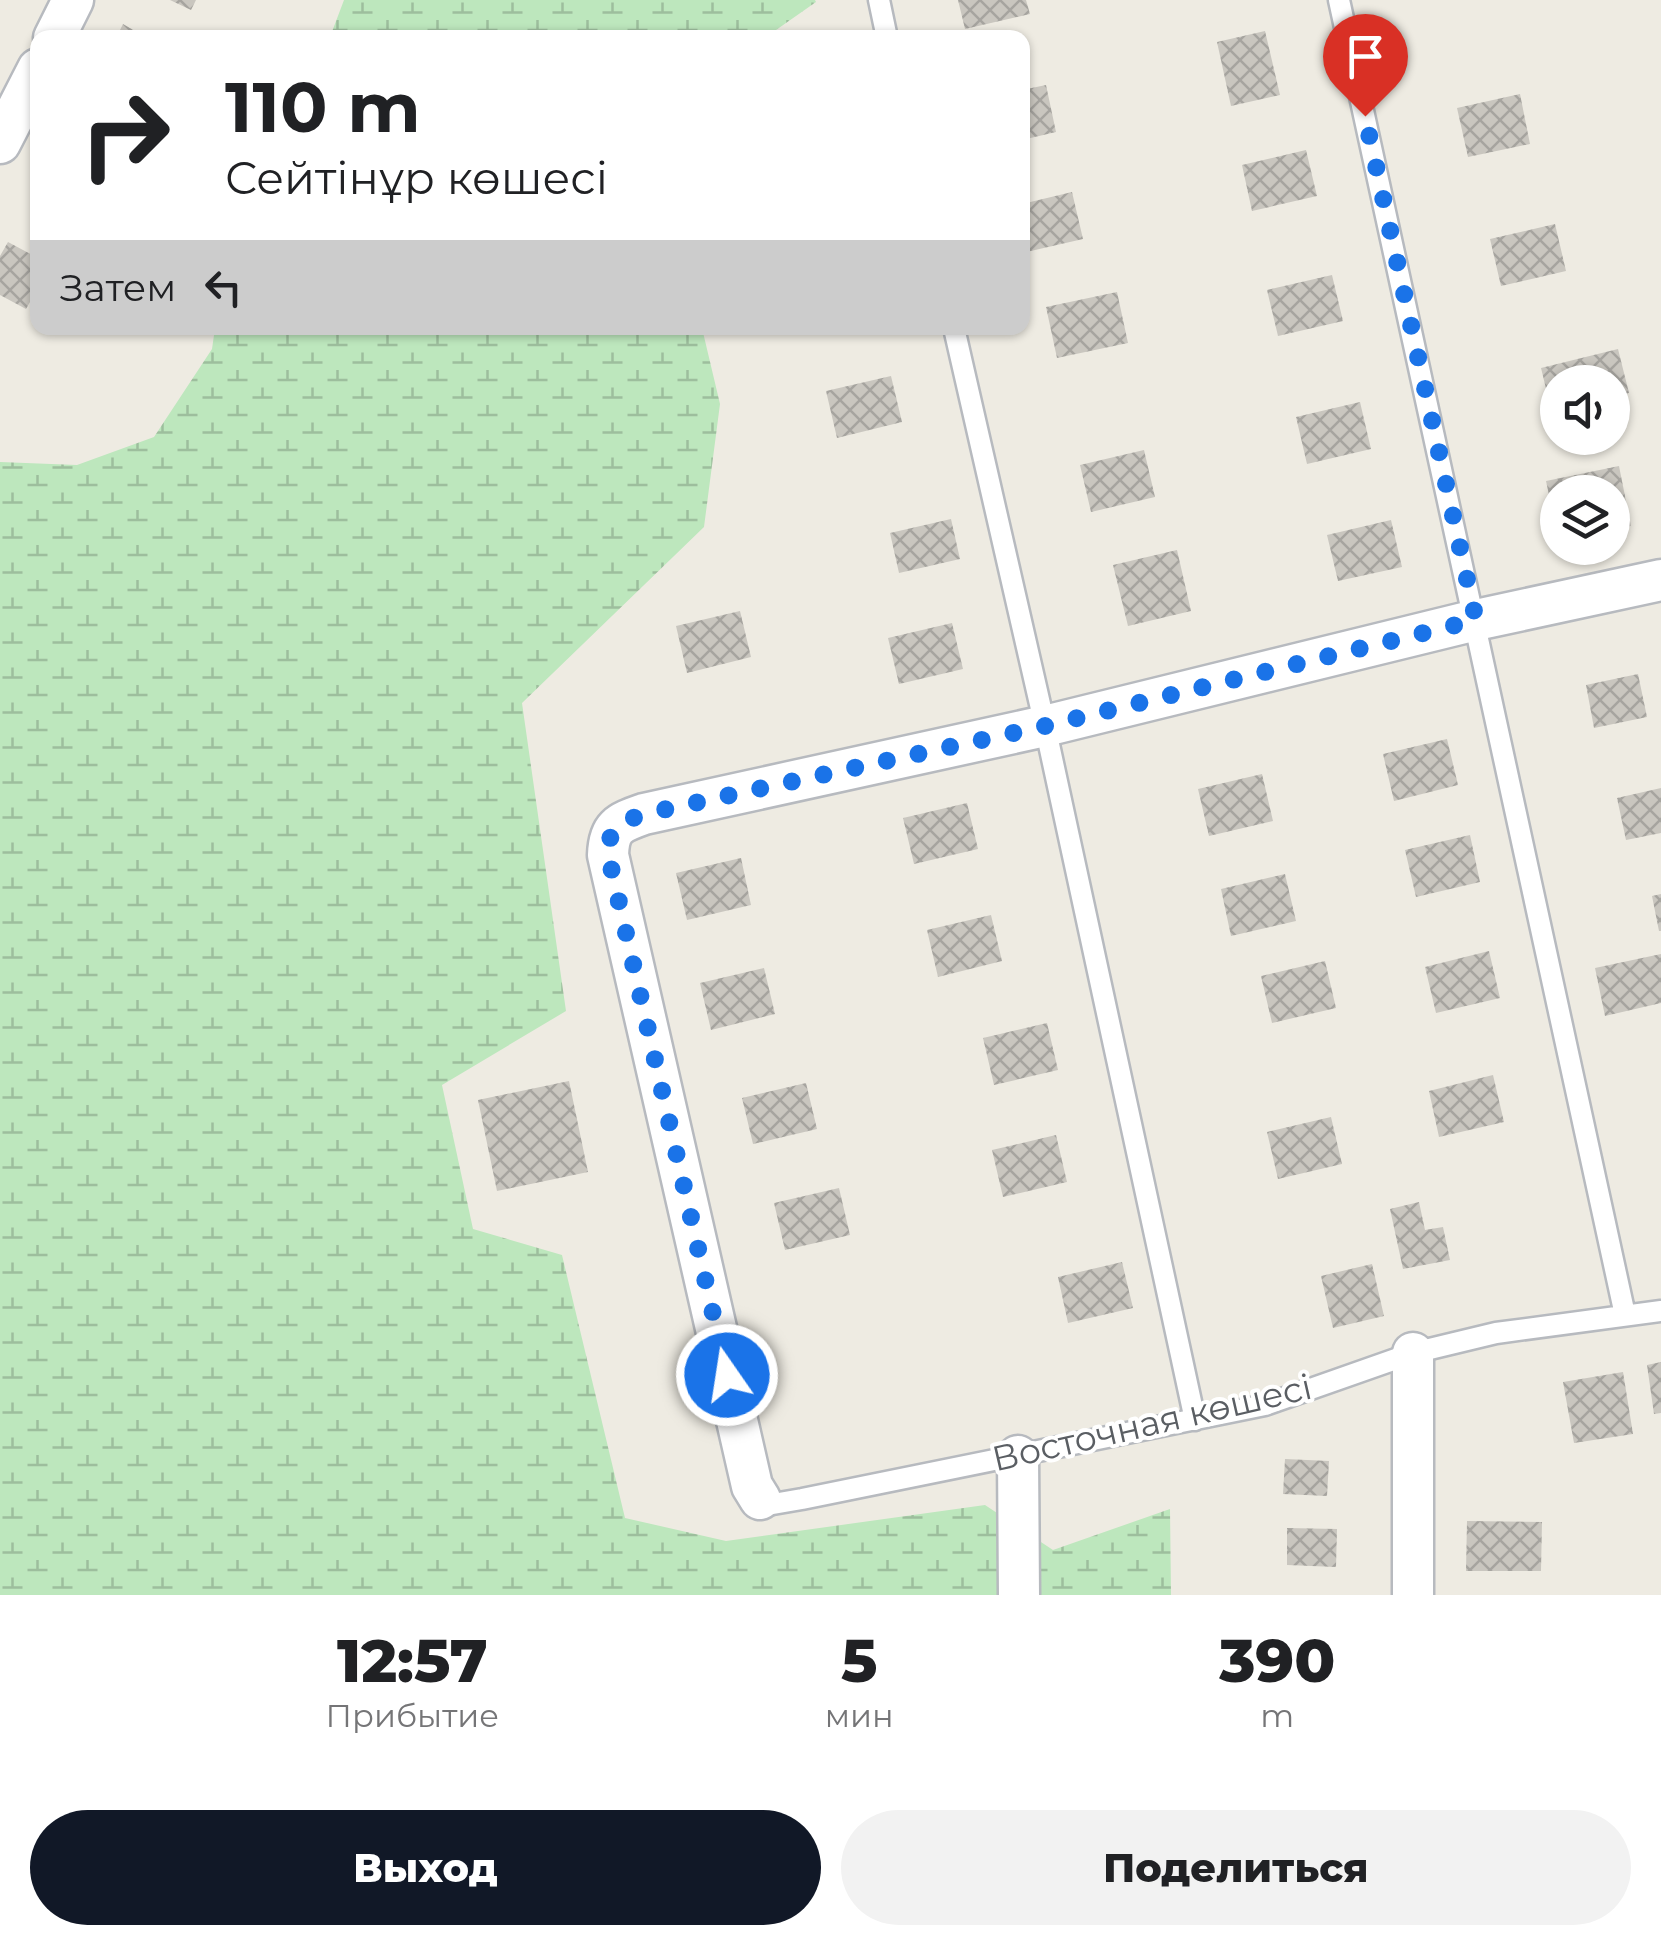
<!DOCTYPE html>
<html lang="ru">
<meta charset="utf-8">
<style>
:root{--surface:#fff;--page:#f2f2f2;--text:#202124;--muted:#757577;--accent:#111827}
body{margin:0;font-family:Montserrat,sans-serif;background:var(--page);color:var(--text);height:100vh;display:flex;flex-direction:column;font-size:38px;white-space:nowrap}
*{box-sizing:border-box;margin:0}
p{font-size:32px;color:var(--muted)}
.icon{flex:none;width:55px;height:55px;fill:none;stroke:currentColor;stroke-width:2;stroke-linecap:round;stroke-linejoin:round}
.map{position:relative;height:1595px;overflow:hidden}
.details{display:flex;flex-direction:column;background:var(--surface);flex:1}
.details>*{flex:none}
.banner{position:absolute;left:30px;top:30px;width:1000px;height:305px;border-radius:20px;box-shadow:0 2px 8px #0004;background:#fff;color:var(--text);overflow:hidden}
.tools{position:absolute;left:1540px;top:365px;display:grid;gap:20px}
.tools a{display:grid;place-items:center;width:90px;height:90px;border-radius:50%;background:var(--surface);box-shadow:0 2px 8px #0004;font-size:50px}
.pin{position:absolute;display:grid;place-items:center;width:85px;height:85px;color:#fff;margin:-102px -42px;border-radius:50% 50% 50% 0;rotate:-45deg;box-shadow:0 0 10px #0007}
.pin .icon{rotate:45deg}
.me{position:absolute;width:110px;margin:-55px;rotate:347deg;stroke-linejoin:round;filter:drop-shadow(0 0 8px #0008)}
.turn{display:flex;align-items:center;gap:35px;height:210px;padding:0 30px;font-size:45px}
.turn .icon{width:130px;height:130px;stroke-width:2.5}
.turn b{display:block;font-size:70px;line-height:85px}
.then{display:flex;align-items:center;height:95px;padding:0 30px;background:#0003;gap:20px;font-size:38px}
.eta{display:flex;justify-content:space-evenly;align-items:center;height:170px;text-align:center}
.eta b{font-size:60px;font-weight:800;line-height:70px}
.button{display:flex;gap:20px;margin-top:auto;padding:20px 30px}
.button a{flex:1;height:115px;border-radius:60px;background:var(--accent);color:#fff;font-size:40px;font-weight:800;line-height:115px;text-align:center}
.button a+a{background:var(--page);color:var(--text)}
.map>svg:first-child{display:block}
.wetland{fill:url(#wetland-marsh)}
.building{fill:url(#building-cross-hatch)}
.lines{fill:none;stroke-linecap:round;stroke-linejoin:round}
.service-casing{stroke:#b7babf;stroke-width:25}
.minor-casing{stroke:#b7babf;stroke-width:45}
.service{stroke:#fff;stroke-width:20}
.minor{stroke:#fff;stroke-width:40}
.route{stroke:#1a73e8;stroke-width:18;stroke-dasharray:0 32.4}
.labels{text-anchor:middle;stroke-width:8;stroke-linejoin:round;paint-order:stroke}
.street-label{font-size:35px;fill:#5a5e63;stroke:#fff}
</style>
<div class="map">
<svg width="1661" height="1595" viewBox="0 0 1661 1595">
<defs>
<pattern id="wetland-marsh" width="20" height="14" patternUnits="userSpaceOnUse" patternTransform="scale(2.5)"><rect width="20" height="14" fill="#bde7bd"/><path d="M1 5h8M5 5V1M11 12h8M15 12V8" fill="none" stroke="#9dbe9d"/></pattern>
<pattern id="building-cross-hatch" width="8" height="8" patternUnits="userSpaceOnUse" patternTransform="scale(2.5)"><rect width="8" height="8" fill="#c9c6bf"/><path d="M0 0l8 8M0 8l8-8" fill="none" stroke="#a6a49f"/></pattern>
</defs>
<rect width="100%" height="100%" fill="#eeebe2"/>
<path class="wetland" d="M344 0H815L816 2 766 37H330Z
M215 328H702L720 404 704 527 522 703 566 1011 442 1085 473 1229 562 1255 625 1518 726 1541 985 1505 1053 1550 1170 1509 1171 1595H0V462L77 465 154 437 212 349Z"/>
<path class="building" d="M170 0H196L191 10Z
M958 0H1026L1030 14 965 29Z
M123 24 147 38H116Z
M1265 31 1280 95 1231 106 1217 42Z
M1046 85 1056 132 1022 140V90Z
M1520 94 1530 144 1468 157 1457 108Z
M1306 150 1317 196 1252 211 1242 165Z
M1072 192 1083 239 1022 253V204Z
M1555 224 1566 271 1501 286 1490 239Z
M8 242 38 258V288L26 309 0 295V256Z
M1332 275 1343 321 1278 336 1267 290Z
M1117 292 1128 343 1057 358 1046 307Z
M1618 349 1629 393 1612 397V382H1558V412L1552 413 1541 368Z
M891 376 902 422 837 438 826 391Z
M1360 402 1371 449 1307 464 1296 417Z
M1144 450 1155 497 1091 512 1080 465Z
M1619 466 1631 526 1612 530V492H1558L1556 528 1546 481Z
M951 519 960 559 899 573 890 533Z
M1391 520 1402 567 1338 581 1327 535Z
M1177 550 1191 611 1128 626 1113 565Z
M740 611 751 657 687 673 676 626Z
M952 623 963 669 899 684 888 638Z
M1638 674 1647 717 1594 728 1586 685Z
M1447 739 1458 785 1394 801 1383 754Z
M1262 774 1273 821 1209 836 1198 789Z
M1661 788V833L1626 840 1617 798Z
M967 803 978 849 914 864 903 818Z
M1470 835 1480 882 1416 897 1405 850Z
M741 858 751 905 687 920 676 873Z
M1285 874 1296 921 1231 936 1221 889Z
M1661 894V931H1659L1652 896Z
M991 915 1002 961 938 977 927 930Z
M1489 951 1500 998 1436 1013 1425 967Z
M1661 954V1003L1605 1016 1595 968Z
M1325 961 1336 1008 1272 1023 1261 976Z
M764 968 775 1014 711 1030 700 983Z
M1047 1023 1058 1070 994 1085 983 1038Z
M1493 1075 1504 1122 1439 1137 1429 1091Z
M569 1081 588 1172 497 1191 478 1100Z
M806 1083 817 1129 753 1144 742 1098Z
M1331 1117 1342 1164 1278 1179 1267 1132Z
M1056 1135 1067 1182 1003 1197 992 1150Z
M839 1188 850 1235 785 1250 774 1203Z
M1419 1202 1425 1230 1443 1227 1450 1260 1403 1269 1390 1209Z
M1122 1262 1133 1308 1068 1323 1058 1277Z
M1372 1264 1384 1316 1333 1328 1321 1276Z
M1661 1362V1413L1654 1414 1647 1365Z
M1623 1372 1633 1434 1574 1443 1563 1382Z
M1285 1459 1329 1461 1327 1496 1283 1494Z
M1467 1521 1542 1522 1541 1571H1466Z
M1287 1528 1337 1529 1336 1567 1287 1565Z"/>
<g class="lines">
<g class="service-casing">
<path id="service" d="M879 0 887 38
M1339 0 1625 1315
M954 328 1045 726 1195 1420
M760 1499 773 1504 802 1499 1265 1405 1413 1353 1496 1333 1661 1311"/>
</g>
<g class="minor-casing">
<path id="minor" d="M54 38 73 0
M0 143 38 69
M1018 1456 1019 1595
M760 1499 752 1486 608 855C609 826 619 823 644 814L1045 726 1476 620 1661 580
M1413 1595V1353"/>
</g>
<use href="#service" class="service"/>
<use href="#minor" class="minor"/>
</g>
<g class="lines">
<path class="route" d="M727 1375 608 854C609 826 619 823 644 814L1045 726 1476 620 1365 116"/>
</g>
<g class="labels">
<g class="street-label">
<text transform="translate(1152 1423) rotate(-13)" y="12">Восточная көшесі</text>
</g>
</g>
</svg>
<div class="tools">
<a><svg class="icon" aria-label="sound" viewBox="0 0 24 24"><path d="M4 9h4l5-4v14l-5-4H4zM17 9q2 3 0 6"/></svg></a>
<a><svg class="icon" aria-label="layers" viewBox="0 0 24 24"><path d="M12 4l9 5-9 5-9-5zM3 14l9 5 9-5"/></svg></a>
</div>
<div class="pin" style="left:1365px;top:116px;background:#d93025"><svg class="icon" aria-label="arrive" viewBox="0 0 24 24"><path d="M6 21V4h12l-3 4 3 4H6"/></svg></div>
<svg class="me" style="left:727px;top:1375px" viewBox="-20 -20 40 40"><circle r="17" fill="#1a73e8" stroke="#fff" stroke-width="3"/><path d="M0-11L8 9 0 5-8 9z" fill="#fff"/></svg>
<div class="banner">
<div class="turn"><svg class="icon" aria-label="right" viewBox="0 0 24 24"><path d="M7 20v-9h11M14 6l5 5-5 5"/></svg><div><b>110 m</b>Сейтінұр көшесі</div></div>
<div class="then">Затем<svg class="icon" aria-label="left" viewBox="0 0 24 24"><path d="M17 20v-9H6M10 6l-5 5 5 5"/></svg></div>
</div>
</div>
<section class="details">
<div class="eta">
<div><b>12:57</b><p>Прибытие</p></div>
<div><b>5</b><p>мин</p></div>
<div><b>390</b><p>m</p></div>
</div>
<div class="button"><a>Выход</a><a>Поделиться</a></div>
</section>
